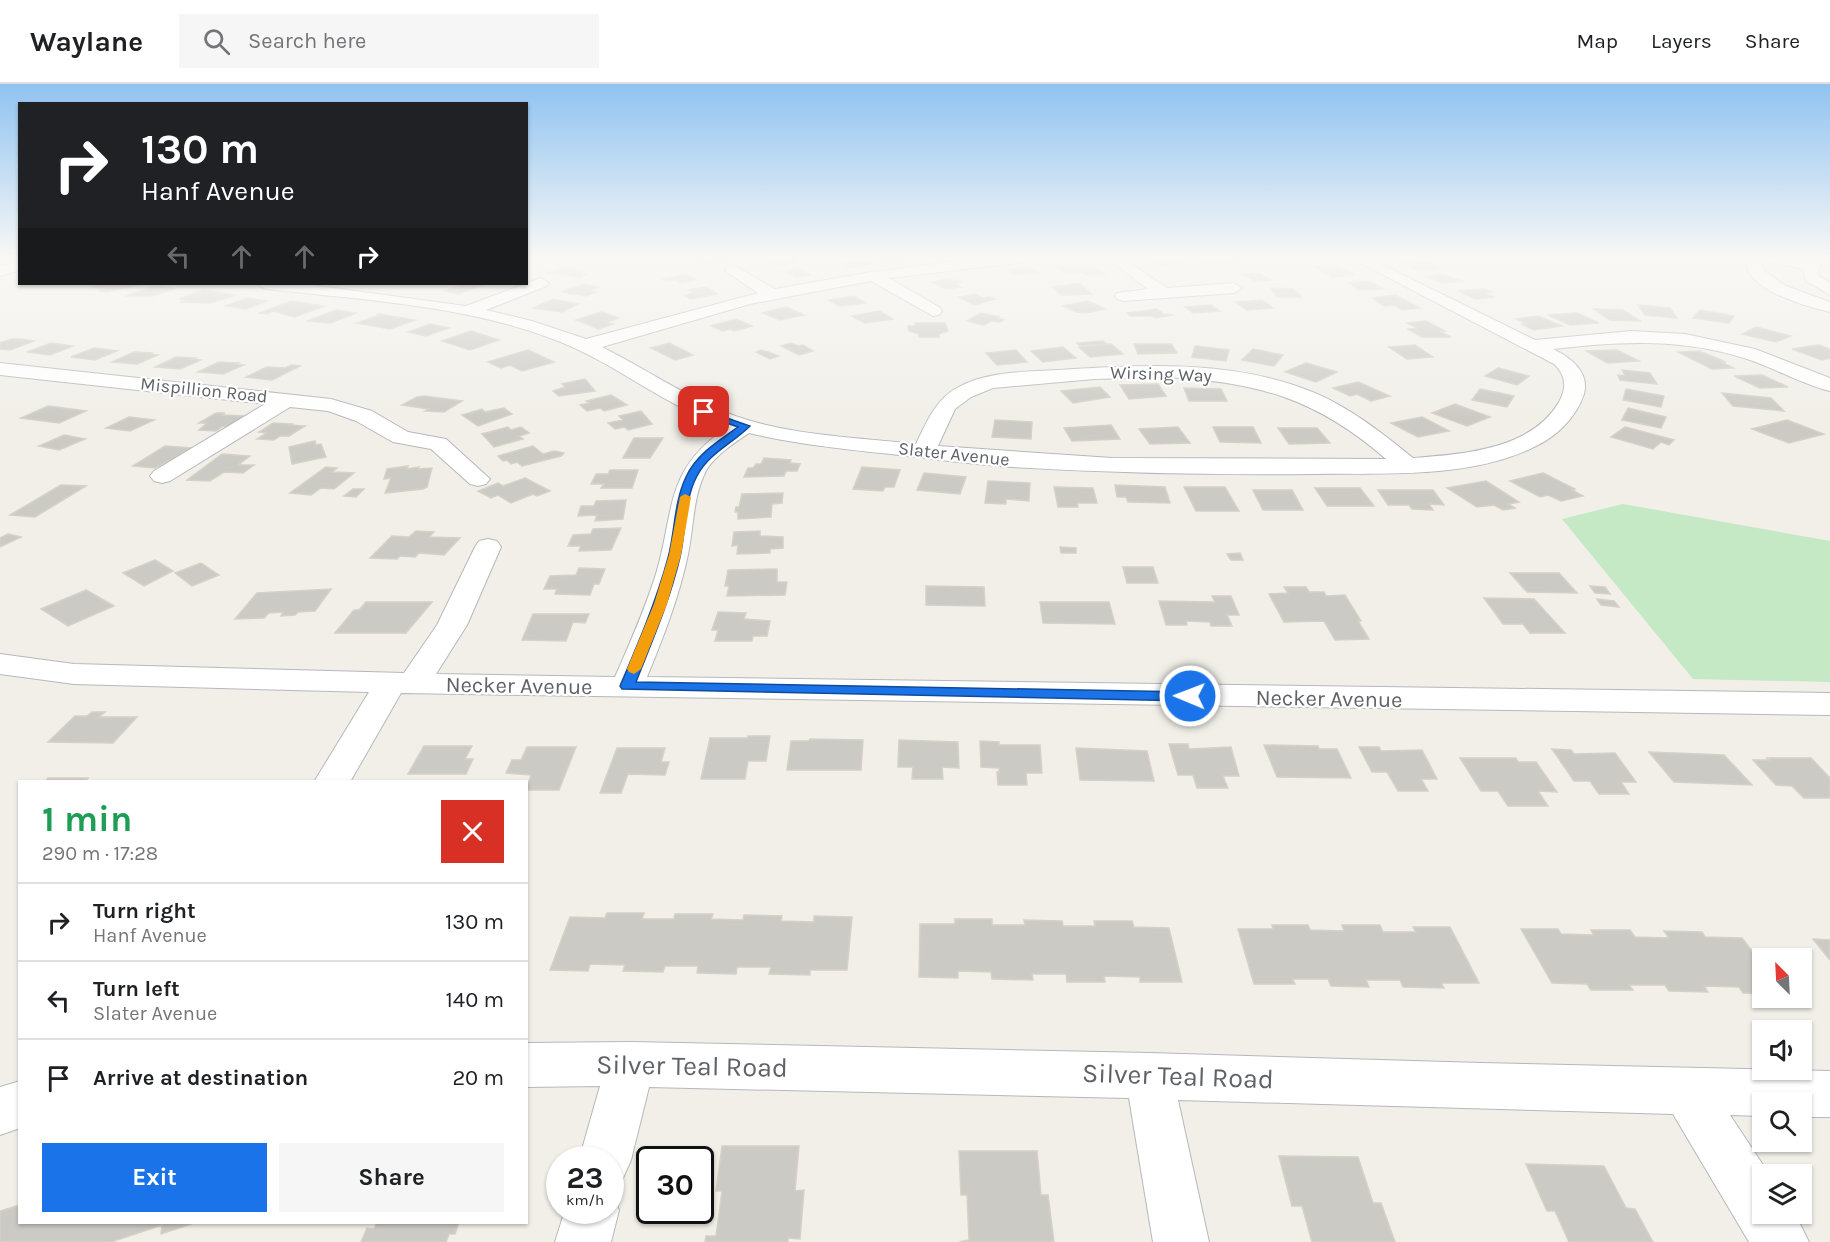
<!DOCTYPE html>
<meta charset="utf-8">
<style>
:root{--surface:#fff;--page:#f6f6f6;--text:#202124;--muted:#757577;--line:#e0e0e0;--accent:#1a73e8}
body{margin:0;font-family:Karla,sans-serif;background:var(--page);color:var(--text);height:100vh;display:flex;flex-direction:column;font-size:22px;white-space:nowrap}
*{box-sizing:border-box;margin:0}
p{font-size:20px;color:var(--muted)}
.icon{flex:none;width:33px;height:33px;fill:none;stroke:currentColor;stroke-width:2;stroke-linecap:round;stroke-linejoin:round}
.map{position:relative;flex:1;overflow:hidden}
.details{position:absolute;left:18px;top:696px;width:510px;height:444px;display:flex;flex-direction:column;background:var(--surface);border-radius:0px;box-shadow:0 2px 4px #0004}
.details>*{flex:none}
.banner{position:absolute;left:18px;top:18px;width:510px;height:183px;border-radius:0px;box-shadow:0 2px 4px #0004;background:#202124;color:#fff;overflow:hidden}
.needle{width:39px;rotate:336deg}
.tools{position:absolute;left:1752px;top:864px;display:grid;gap:12px}
.tools a{display:grid;place-items:center;width:60px;height:60px;border-radius:0px;background:var(--surface);box-shadow:0 2px 4px #0004;font-size:30px}
.speed{position:absolute;left:546px;top:1062px;display:flex;gap:12px;font-size:30px;font-weight:700;text-align:center}
.speed>*{display:grid;place-content:center;width:78px;height:78px;border-radius:50%;background:var(--surface);box-shadow:0 2px 4px #0004;line-height:1}
.speed small{font-size:15px;font-weight:400}
.speed .limit{border:3px solid #111;border-radius:9px;background:#fff;color:#111}
.pin{position:absolute;display:grid;place-items:center;width:51px;height:51px;color:#fff;margin:-26px;border-radius:12px;box-shadow:0 3px 9px #0006}
.me{position:absolute;width:66px;margin:-33px;rotate:271deg;stroke-linejoin:round;filter:drop-shadow(0 0 4px #0008)}
.turn{display:flex;align-items:center;gap:21px;height:126px;padding:0 24px;font-size:27px}
.turn .icon{width:78px;height:78px;stroke-width:2.5}
.turn b{display:block;font-size:42px;line-height:51px}
.lanes{display:flex;align-items:center;height:57px;padding:0 24px;background:#0003;justify-content:center;gap:30px;direction:ltr}
.lanes .off{opacity:.35}
.round{display:grid;place-items:center;flex:none;width:63px;height:63px;border-radius:0px;background:var(--page)}
.overview{display:flex;align-items:center;justify-content:space-between;height:102px;padding:0 24px}
h1{font-size:36px;font-weight:700;line-height:45px;color:#1e9e55}
.button{display:flex;gap:12px;margin-top:auto;padding:12px 24px}
.button a{flex:1;height:69px;border-radius:0px;background:var(--accent);color:#fff;font-size:24px;font-weight:700;line-height:69px;text-align:center}
.button a+a{background:var(--page);color:var(--text)}
ul{padding:0;list-style:none}
li{display:flex;align-items:center;gap:18px;height:78px;padding:0 24px;border-top:2px solid var(--line)}
li div{flex:1}
li b{display:block;font-size:22px}
li em{font-style:normal}
header{display:flex;align-items:center;gap:36px;box-sizing:border-box;height:84px;padding:0 30px;background:var(--surface);border-bottom:2px solid var(--line)}
header strong{font-size:28px}
nav{display:flex;gap:33px;margin-inline-start:auto;font-size:21px}
.search{width:420px;height:54px;background:var(--page);display:flex;align-items:center;gap:15px;box-sizing:border-box;padding:0 21px;border-radius:0px;color:var(--muted);font-size:22px}
.map>svg:first-child{display:block}
.green{fill:#c5e8c5}
.building{fill:#cccac5;stroke:#d6d1c6;stroke-width:1.5}
.lines{fill:none;stroke-linecap:round;stroke-linejoin:round}
.minor-casing{stroke:#b5b8bc;stroke-width:2}
.minor{fill:#fff;fill-rule:evenodd}
.route{fill:#1a73e8;stroke:#114b97;stroke-width:1.5}
.slow{fill:#f59e0b}
.labels{text-anchor:middle;stroke-width:4.5;stroke-linejoin:round;paint-order:stroke}
.far-street-label{font-size:18px;fill:#5f6368;stroke:#fff}
.street-label{font-size:22px;fill:#5f6368;stroke:#fff}
.near-street-label{font-size:27px;fill:#5f6368;stroke:#fff}
</style>
<header>
<strong>Waylane</strong>
<div class="search"><svg class="icon" aria-label="search" viewBox="0 0 24 24"><circle cx="10" cy="10" r="6"/><path d="M15 15l6 6"/></svg>Search here</div>
<nav><a>Map</a><a>Layers</a><a>Share</a></nav>
</header>
<div class="map">
<svg width="1830" height="1158" viewBox="0 0 1830 1158">
<rect width="100%" height="100%" fill="#f1efe8"/>
<path class="green" d="M1623 420 1830 457V598L1693 595 1562 435Z"/>
<path class="building" d="M695 173H723L730 176 706 180 693 176 698 175Z
M761 173H787L798 178 776 182Z
M888 173H915L918 174 897 178H886L881 175 889 174Z
M1194 173H1229L1238 178 1203 180Z
M1172 174 1181 179 1159 182 1149 175Z
M1418 174 1441 185 1419 187 1397 177Z
M865 176 872 180 849 184 842 180Z
M1086 180H1092L1105 191H1086L1083 188 1064 189 1056 182Z
M1334 181 1354 190H1352L1354 191 1332 193 1313 182Z
M564 184 584 187 580 189 587 190 581 193 547 189Z
M800 184 811 191 796 193 784 187Z
M1032 184 1039 189 1015 191 1008 186Z
M1259 189 1271 196 1255 197 1243 190Z
M686 190 696 196 680 199 675 196 666 197 663 195Z
M1443 190 1452 194 1464 197 1443 199 1425 192Z
M948 195 962 198 955 199 961 203 946 205 932 198Z
M1368 197 1384 205 1358 206 1353 202H1359L1347 199Z
M1079 199 1092 210 1061 211 1052 203Z
M101 200H142L107 208 98 207 105 205 91 203Z
M465 200H486L459 210 444 207Z
M584 200 598 203 589 207 596 208 587 212 561 208Z
M156 202 175 205 152 212H125Z
M706 203 717 210 690 215 685 211 695 209 689 206Z
M1271 204 1294 205 1301 213H1277Z
M1485 205 1492 208 1485 209 1495 213 1476 215 1458 207Z
M203 206 236 211 210 219 180 218 186 216 179 215Z
M975 210 982 214 989 213 995 215 974 221 959 213Z
M1395 211 1420 224 1402 226 1394 221 1384 222 1372 214Z
M854 212 866 219 839 222 829 216Z
M247 214 267 217 246 225 226 222Z
M553 215 578 220 562 228 533 224Z
M1262 216 1273 224 1247 226 1236 218Z
M291 217 324 222 295 233 273 227 267 230 260 229Z
M1088 217 1105 225 1086 229 1076 228 1063 222Z
M1211 221 1220 227 1193 229 1185 223Z
M1638 221 1670 224 1677 234 1645 231Z
M786 223 804 231 780 236 763 229Z
M1157 225 1164 230 1173 231 1155 234 1152 232H1130L1127 229Z
M1594 225 1623 226 1640 237 1610 236Z
M336 226 356 229 330 239 307 237Z
M1700 226 1734 232 1729 239 1693 234Z
M879 227 893 235 865 239 860 236 868 234 859 236 852 232Z
M601 228 619 234 607 238 613 240 599 245 576 236Z
M981 229 999 233 997 234 1004 236 1000 238 991 237 984 241 967 237Z
M1577 229 1599 239 1570 241 1548 231Z
M377 230H379L415 236 390 245 357 239 379 231Z
M1538 232 1562 242 1534 246 1521 240H1527L1516 235Z
M736 235 752 242 734 247 730 245 723 247 711 242Z
M1426 237 1445 247 1441 248 1451 253H1422L1408 245 1417 244 1407 239Z
M915 239H945L948 247 939 250V253H919V250L909 247 908 242H915Z
M430 240 449 244 426 252 408 248Z
M1756 243 1791 252 1776 258 1742 250Z
M471 247 499 256 470 266 442 257Z
M11 255H21L34 257 10 266 0 265V259Z
M1103 257 1107 260 1080 262 1077 259Z
M51 259 73 262 50 271 27 268Z
M669 259 693 271 675 276 651 264Z
M791 259 798 262 803 261 813 267 799 271 781 262Z
M1111 260 1123 270 1090 273 1079 263Z
M1134 260H1171L1177 269 1138 270Z
M1415 261 1433 273 1407 275 1389 263Z
M1818 261 1830 265V274L1822 276 1792 265Z
M1195 262 1229 266 1226 277 1192 273Z
M1063 263 1076 274 1043 278 1031 267Z
M94 264 117 267 95 276 71 273Z
M1253 265 1283 271 1274 282 1242 276Z
M528 266 554 278 522 287 510 281 501 284 488 278Z
M761 266 768 268 779 272 770 275 756 268Z
M1016 266 1027 278 997 281 986 269Z
M1617 266 1639 277 1607 279 1586 267Z
M1699 267 1726 278H1721L1733 284 1712 285 1678 268Z
M134 268 153 269 150 270 158 271 137 280 112 278Z
M176 273 195 274 193 275 201 276 180 285 155 283Z
M219 278 238 279 236 280 244 281 223 290 198 288Z
M1306 279 1337 288 1316 298 1285 288Z
M291 281 300 282 272 296 246 293 267 283 285 284Z
M1498 284 1529 292 1517 301 1485 292Z
M1622 286 1650 289 1657 300 1620 296 1618 291 1625 292Z
M1762 291 1788 303 1760 304 1734 292Z
M585 295 595 307 559 312 553 307 565 303 562 300Z
M1358 298 1390 312 1371 317 1357 310 1350 312 1333 304Z
M1158 300 1166 312 1129 315 1120 301Z
M1100 303 1110 313 1073 319 1061 307Z
M1184 304 1221 305 1227 317H1189Z
M1480 305 1514 312 1507 323 1472 316Z
M1626 305 1664 312 1661 323 1623 316Z
M1722 309 1771 314 1784 327 1733 322Z
M611 311 627 321 604 327 600 324 587 327 580 321 589 319 586 317Z
M424 312 462 317 444 328 425 327 429 325 402 321 417 313Z
M1455 320 1490 333 1467 342 1432 329Z
M48 322 86 327 59 339 21 334Z
M504 324 512 330 478 342 462 331 482 325 485 328Z
M1628 324 1666 333 1661 344 1622 336Z
M641 327 652 340 628 346 625 343 615 345 608 339 623 336 619 332Z
M216 329H225L221 331 246 332 230 343 223 342 216 347 199 346 207 339H199Z
M129 333 154 336 130 347 106 344Z
M1422 333 1449 347 1418 353 1391 339Z
M995 336 1032 338 1031 355 992 353Z
M1787 336 1824 350 1789 359 1752 345Z
M273 339 292 340 290 341 305 342 289 352H280L274 356 257 355 267 349 259 348Z
M1111 341 1120 355 1072 357 1064 344Z
M508 343 511 346 521 343 529 349 519 352 523 355 494 363 482 350Z
M1178 343 1190 359 1150 360 1139 345Z
M1213 343H1253L1261 359 1220 358Z
M1625 343 1674 356 1669 361 1661 358 1653 365 1611 353Z
M1278 344H1317L1330 359 1289 360Z
M64 351 85 355 59 366 39 362Z
M634 354H663L650 374H623Z
M315 357 316 361 321 360 326 373 292 380 289 363Z
M165 362 193 364 155 384 133 382Z
M533 362 543 370 554 367 564 369 561 372 522 382 517 378 511 380 507 376 503 377 498 372Z
M222 370 250 372 238 381H254L243 389 224 388 210 397 187 396Z
M764 374 791 376 790 379 800 380 797 387H786L784 392 744 393 748 384H753L756 380H761Z
M408 382 407 385 419 383 418 385 432 384 427 403 423 405 385 409 391 394 384 395 387 385Z
M326 383 337 384 332 388 354 389 334 405 321 404 311 411 290 409Z
M862 383 900 386 894 403H885L883 407 853 405Z
M610 386H638L632 404H601L604 400H591L596 390H608Z
M924 389 966 393 960 410 917 406Z
M1543 389 1575 405 1572 406 1583 412 1561 417 1548 411 1540 413 1510 397Z
M525 394 550 407 537 412 533 410 511 419 498 411 491 414 478 407 498 399 503 402Z
M988 397 1030 399 1029 417 1006 415V420L985 419Z
M1486 397 1519 418 1508 420 1515 424 1503 426 1494 421 1477 423 1447 404Z
M61 401 86 402 35 433 10 431Z
M1115 401 1165 403 1170 419 1128 418 1126 413H1117Z
M1054 403 1093 404 1097 419H1077L1078 423H1058Z
M1184 403H1225L1239 427H1196Z
M1315 404H1360L1374 422H1327Z
M353 405H364L356 413 344 412Z
M1253 406H1292L1303 426H1263Z
M1378 406H1433L1444 421 1429 420 1433 426 1412 425 1409 421H1388Z
M783 409 782 419 772 420 771 433 738 435V428H735L736 423H739L742 410Z
M626 416 623 435 595 437 597 431 578 432 581 422H594L596 417Z
M621 444 611 466 579 467 581 462H568L573 451 591 450 593 445Z
M416 447 434 448 429 453 460 454 444 471 419 469 415 473 400 472 397 475 370 474 392 452 409 453Z
M760 447V452L783 453V464L770 465V469L737 470 738 461 732 462 734 448Z
M8 450 21 453 0 463V454Z
M1060 463 1076 464V469H1061Z
M1240 469 1243 476H1231L1227 470Z
M155 476 173 487 144 502 123 489Z
M201 479 219 491 192 502 175 489Z
M1123 483H1153L1158 499H1127Z
M579 484 605 485 599 500H594L590 511 555 510 557 505H544L550 492 576 491Z
M777 485V498H787L785 511 727 512 729 502H725L728 486Z
M1510 489H1559L1577 509 1527 508Z
M926 502 984 503 985 522 926 521Z
M1590 502 1605 503 1610 510 1595 509Z
M1284 503H1306L1309 508H1324L1326 512 1345 511 1361 537H1358L1369 555 1335 556 1324 537 1284 538 1269 510 1288 509Z
M331 505 315 527 298 528 295 531 281 532 283 528 269 529 264 534 235 535 257 509Z
M86 506 114 522 68 542 41 525Z
M1212 512H1231L1239 531H1227L1232 542H1211L1210 538 1186 537 1187 541H1166L1159 517 1215 518Z
M1484 514 1534 515 1565 549H1530L1523 540H1503Z
M1597 515 1614 517 1619 523 1601 521Z
M366 518H432L406 549H335L354 526H359Z
M1040 518H1109L1115 540 1043 539Z
M718 528 746 529 744 535 770 537 767 552H753L752 557H715L718 546H712Z
M533 530H589L585 539 573 538 566 557 522 556Z
M92 628H105L99 633H137L113 659 48 658 75 632H87Z
M748 652H770L766 677H748L745 695H701L710 654H748Z
M810 655 863 656 861 686H787L791 657H809Z
M899 656 958 658 959 684 942 683 943 695H912L913 683H898Z
M980 657 999 658V661H1040L1042 689H1026L1027 701H998L997 688H999V684L981 683Z
M1169 660H1188L1189 665 1231 663 1239 692H1223L1228 704H1197L1193 691H1178Z
M1264 661 1318 662 1319 665H1337L1351 694 1277 693Z
M424 662H472L465 675H473L466 690H408Z
M527 663H576L559 706H526L531 691 506 689 512 676H521Z
M1359 663H1379L1381 667 1422 666 1437 695H1421L1428 707H1398L1387 688H1372Z
M617 664H665L661 678H669L665 691 628 690 621 709H600Z
M1076 664 1147 667 1154 697 1080 696Z
M1552 665 1571 666 1574 670 1615 669 1636 698H1621L1629 710H1599L1590 697H1574Z
M1649 668 1724 671 1752 701 1674 698Z
M1460 674H1516L1518 678H1536L1557 708 1538 707 1548 722H1508L1498 707H1481Z
M1767 674H1811L1830 694V714H1804L1792 702 1776 701 1753 676H1769Z
M48 694H88L85 698H45Z
M607 829H644L642 835H674L675 830H713L711 835 743 836 744 831 782 832 781 837 814 838V832L852 833 847 886H810V891L769 890 771 883H737L736 890 697 889 698 882H665L663 888 623 887 625 881 590 880 588 887 550 886 570 833 605 834Z
M955 835H992V841H1025L1024 836 1062 837 1063 842H1095L1094 837H1132L1134 843 1169 844 1182 898H1140V893L1104 892 1105 898H1067L1066 890H1032L1033 896 992 895 991 888 958 887V894L919 893 920 840H955Z
M1272 841H1308L1310 846 1344 847 1342 841H1380L1383 848H1416L1413 843H1450L1479 899H1441L1444 904 1403 903 1400 896H1366L1369 903 1331 902 1328 895H1292L1295 900H1254L1238 845H1273Z
M1521 845H1558L1561 850 1594 851 1591 846H1630L1635 853 1669 854 1664 847 1702 848 1705 853 1742 854 1762 880V910L1743 909 1739 903 1704 902 1708 908 1669 907 1665 901H1629L1633 906H1591L1587 900 1552 899Z
M1813 855 1830 856V876Z
M722 1062H799L795 1107 804 1106 800 1155 788 1154V1158H705L706 1152H716L722 1107H716Z
M959 1067H1037L1041 1111H1048L1054 1158H959L969 1156 967 1111H961Z
M1279 1072 1358 1073 1373 1119H1381L1395 1158H1312L1302 1122H1292Z
M1526 1080 1604 1082 1626 1124 1635 1125 1653 1158H1569L1555 1127H1547Z
M20 1121V1138H197L161 1150 162 1141 111 1158H0V1127Z
M377 1138H459L455 1150H449L446 1158H361L367 1144 374 1145Z"/>
<g class="lines">
<g class="minor-casing">
<path id="minor" d="M990 173H1042L1035 177 889 194 939 223 942 227 939 231 933 232 871 197 750 220 602 263C644 284 683 311 727 329 786 352 854 353 916 360 926 339 935 317 955 305 985 287 1024 288 1058 286 1144 281 1233 275 1315 309 1352 325 1382 349 1413 374 1463 370 1531 366 1559 318 1567 304 1566 291 1554 280L1349 173H1367L1535 256 1631 247 1685 250 1755 265 1830 294V307C1801 300 1773 283 1744 274 1681 254 1618 257 1553 265 1570 273 1590 288 1584 310 1576 334 1556 353 1534 363 1470 395 1383 389 1314 390 1213 391 1112 389 1012 383 971 380 931 375 891 370 843 365 796 360 749 349 734 359 717 370 707 385 692 412 694 446 687 475 678 516 663 554 647 593L1830 609V631L401 609 350 698H314L369 608 74 600 0 590V570L74 580 404 589 437 541 475 463 479 457 488 455 497 457 501 463 467 541 436 590 615 593C630 559 645 525 656 490 675 426 664 385 728 343 667 324 617 280 558 257 467 221 363 216 267 205L261 203 259 200H304L466 222 541 194 549 199 547 202 486 226 532 237 586 255 758 209 728 189 725 186 733 181 775 205 871 188ZM1166 293C1257 298 1316 314 1386 375L1112 374 938 362 955 325 971 313 993 304 1094 295Z
M1105 173H1121L1167 204 1234 199 1242 204 1234 209 1123 217 1117 215 1115 212 1117 209 1148 205Z
M1753 173H1789L1818 179 1821 182 1818 186 1819 192 1830 199V211L1806 197 1803 185 1766 177 1762 180 1763 186 1786 202 1830 218V228C1806 222 1749 207 1746 179Z
M20 177V186L0 192V182Z
M0 279 331 315 372 327 408 348 446 355 490 395 486 400 478 402 470 400 431 365 393 358 356 337 328 327 290 323 170 397 162 399 154 397 150 392 154 387 265 320 0 291Z
M631 958 1149 969 1481 979 1830 987V1033H1802V1018H1762V1032L1730 1031 1769 1090H1762V1130H1795L1809 1158H1749L1673 1030 1178 1016 1209 1158H1153L1129 1014 649 1003 631 1076 623 1094 610 1099V1076H579L600 1002 526 1003V959Z
M20 997V1044L0 1051V1003Z
M610 1107 619 1126 611 1158H555L565 1126H610Z"/>
</g>
<use href="#minor" class="minor"/>
</g>
<linearGradient id="sky" x2="0" y2="1"><stop stop-color="#8fc3f1"/><stop offset="0.52" stop-color="#f9f8f5"/><stop offset="1" stop-color="#f9f8f5" stop-opacity="0"/></linearGradient>
<rect width="1830" height="335" fill="url(#sky)"/>
<path class="route" d="M704 326 750 342C732 360 709 369 697 392 684 416 686 447 680 473 670 516 652 557 636 598L1190 608 1198 612 1190 617 622 605 620 602C638 560 656 518 668 474 675 448 674 418 686 393 696 371 718 357 738 343L701 330 700 328Z"/>
<path class="slow" d="M685 410 691 413 681 471 667 520 641 585 634 590 629 588 627 585 654 520 669 471 680 413Z"/>
<g class="labels">
<g class="far-street-label">
<text transform="translate(1161 290) rotate(2)" y="6">Wirsing Way</text>
<text transform="translate(204 306) rotate(6)" y="6">Mispillion Road</text>
<text transform="translate(954 370) rotate(6)" y="6">Slater Avenue</text>
</g>
<g class="street-label">
<text transform="translate(519 601) rotate(1)" y="8">Necker Avenue</text>
<text transform="translate(1329 614) rotate(1)" y="8">Necker Avenue</text>
</g>
<g class="near-street-label">
<text transform="translate(692 982) rotate(1)" y="9">Silver Teal Road</text>
<text transform="translate(1178 992) rotate(2)" y="9">Silver Teal Road</text>
</g>
</g>
</svg>
<div class="tools">
<a><svg class="needle" viewBox="-14 -14 28 28"><path d="M0-13l5 13h-10z" fill="#e53935"/><path d="M0 13l5-13h-10z" fill="#757577"/></svg></a>
<a><svg class="icon" aria-label="sound" viewBox="0 0 24 24"><path d="M4 9h4l5-4v14l-5-4H4zM17 9q2 3 0 6"/></svg></a>
<a><svg class="icon" aria-label="search" viewBox="0 0 24 24"><circle cx="10" cy="10" r="6"/><path d="M15 15l6 6"/></svg></a>
<a><svg class="icon" aria-label="layers" viewBox="0 0 24 24"><path d="M12 4l9 5-9 5-9-5zM3 14l9 5 9-5"/></svg></a>
</div>
<div class="speed"><div>23<small>km/h</small></div><div class="limit">30</div></div>
<div class="pin" style="left:704px;top:328px;background:#d93025"><svg class="icon" aria-label="arrive" viewBox="0 0 24 24"><path d="M6 21V4h12l-3 4 3 4H6"/></svg></div>
<svg class="me" style="left:1190px;top:612px" viewBox="-20 -20 40 40"><circle r="17" fill="#1a73e8" stroke="#fff" stroke-width="3"/><path d="M0-11L8 9 0 5-8 9z" fill="#fff"/></svg>
<div class="banner">
<div class="turn"><svg class="icon" aria-label="right" viewBox="0 0 24 24"><path d="M7 20v-9h11M14 6l5 5-5 5"/></svg><div><b>130 m</b>Hanf Avenue</div></div>
<div class="lanes"><svg class="icon off" aria-label="left" viewBox="0 0 24 24"><path d="M17 20v-9H6M10 6l-5 5 5 5"/></svg><svg class="icon off" aria-label="ahead" viewBox="0 0 24 24"><path d="M12 20V5M6 11l6-6 6 6"/></svg><svg class="icon off" aria-label="ahead" viewBox="0 0 24 24"><path d="M12 20V5M6 11l6-6 6 6"/></svg><svg class="icon" aria-label="right" viewBox="0 0 24 24"><path d="M7 20v-9h11M14 6l5 5-5 5"/></svg></div>
</div>
<section class="details">
<div class="overview"><div><h1>1 min</h1><p>290 m · 17:28</p></div><a class="round" style="background:#d93025;color:#fff"><svg class="icon" aria-label="close" viewBox="0 0 24 24"><path d="M6 6l12 12M18 6L6 18"/></svg></a></div>
<ul>
<li><svg class="icon" aria-label="right" viewBox="0 0 24 24"><path d="M7 20v-9h11M14 6l5 5-5 5"/></svg><div><b>Turn right</b><p>Hanf Avenue</p></div><em>130 m</em></li>
<li><svg class="icon" aria-label="left" viewBox="0 0 24 24"><path d="M17 20v-9H6M10 6l-5 5 5 5"/></svg><div><b>Turn left</b><p>Slater Avenue</p></div><em>140 m</em></li>
<li><svg class="icon" aria-label="arrive" viewBox="0 0 24 24"><path d="M6 21V4h12l-3 4 3 4H6"/></svg><div><b>Arrive at destination</b></div><em>20 m</em></li>
</ul>
<div class="button"><a>Exit</a><a>Share</a></div>
</section>
</div>
